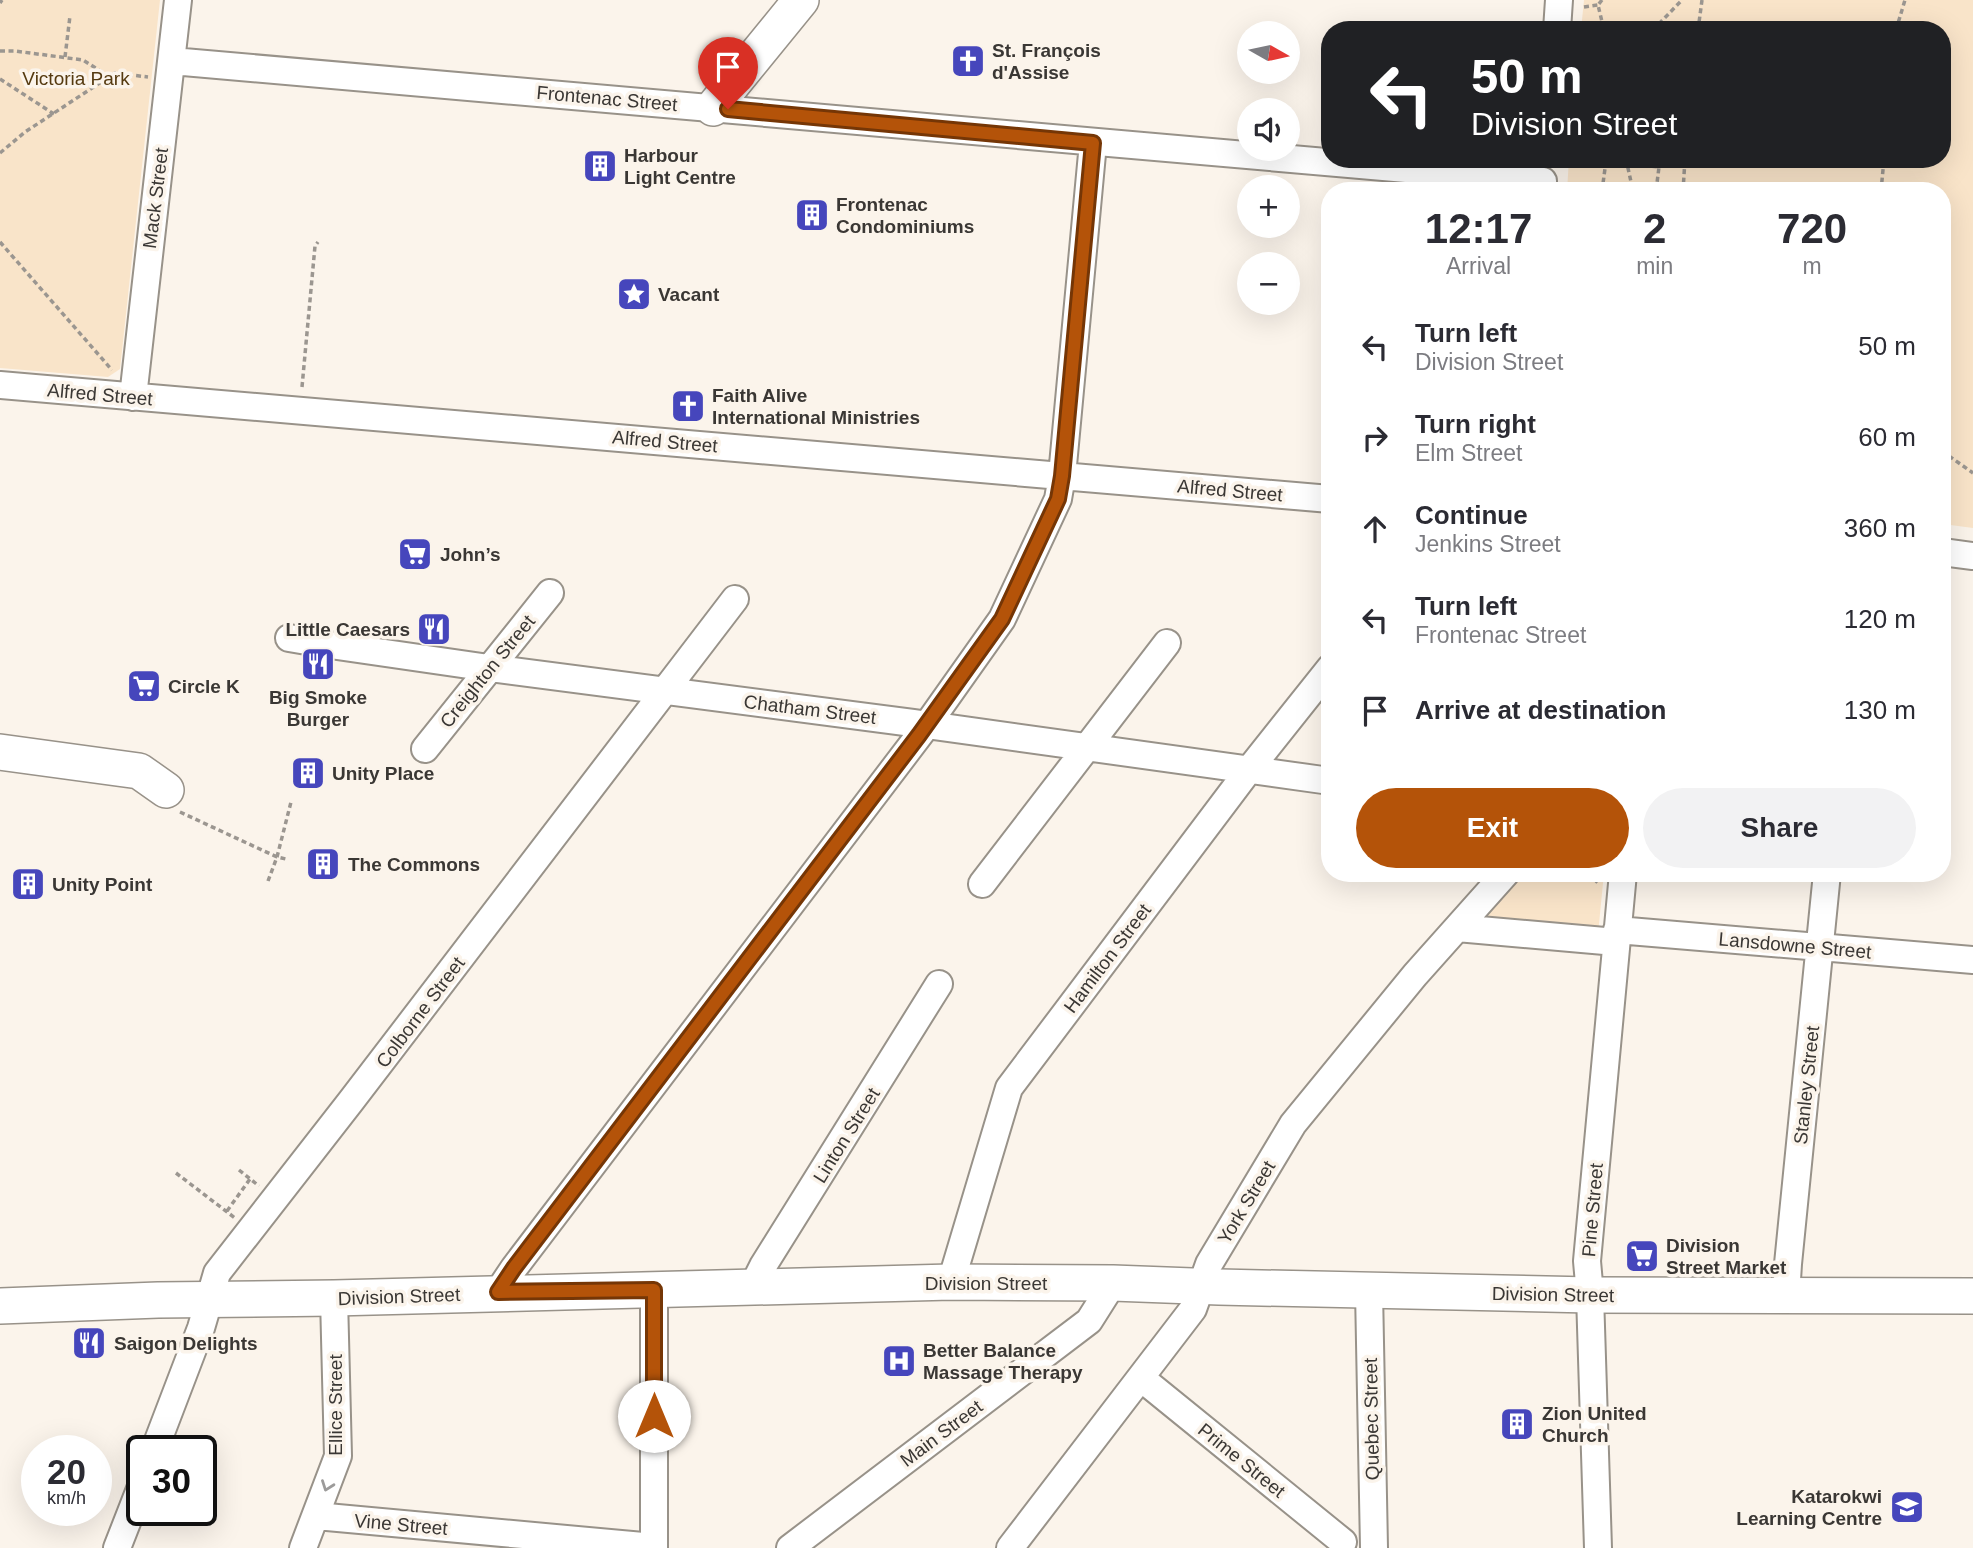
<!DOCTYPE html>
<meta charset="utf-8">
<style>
:root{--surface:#fff;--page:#f2f2f3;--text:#2b2b33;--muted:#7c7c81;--accent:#b45309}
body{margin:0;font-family:Helvetica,sans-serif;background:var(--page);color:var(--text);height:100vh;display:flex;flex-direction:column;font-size:26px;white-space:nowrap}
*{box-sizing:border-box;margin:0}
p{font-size:23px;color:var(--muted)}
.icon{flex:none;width:38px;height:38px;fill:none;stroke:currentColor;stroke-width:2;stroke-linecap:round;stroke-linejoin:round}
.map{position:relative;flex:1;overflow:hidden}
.side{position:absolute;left:1321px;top:182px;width:630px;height:700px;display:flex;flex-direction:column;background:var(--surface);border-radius:28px;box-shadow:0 7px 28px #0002}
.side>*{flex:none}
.banner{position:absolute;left:1321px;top:21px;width:630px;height:147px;border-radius:28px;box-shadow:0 7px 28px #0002;background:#202124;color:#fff;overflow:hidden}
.needle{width:46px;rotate:99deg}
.fabs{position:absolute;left:1237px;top:21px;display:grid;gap:14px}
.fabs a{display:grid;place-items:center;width:63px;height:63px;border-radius:50%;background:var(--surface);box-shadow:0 7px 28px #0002;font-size:35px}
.speed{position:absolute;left:21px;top:1435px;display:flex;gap:14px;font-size:35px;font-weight:700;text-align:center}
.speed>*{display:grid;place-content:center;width:91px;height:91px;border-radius:50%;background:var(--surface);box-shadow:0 7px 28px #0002;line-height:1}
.speed small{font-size:18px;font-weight:400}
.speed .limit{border:4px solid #111;border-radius:10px;background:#fff;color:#111}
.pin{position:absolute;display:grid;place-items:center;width:60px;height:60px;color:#fff;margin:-72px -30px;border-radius:50% 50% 50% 0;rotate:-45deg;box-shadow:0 0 7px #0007}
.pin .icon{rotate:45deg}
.me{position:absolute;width:77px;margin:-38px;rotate:0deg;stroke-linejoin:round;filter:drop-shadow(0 0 5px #0008)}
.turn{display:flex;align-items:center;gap:24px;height:147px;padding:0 35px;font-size:32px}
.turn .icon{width:91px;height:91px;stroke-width:2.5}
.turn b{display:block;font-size:49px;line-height:60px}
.eta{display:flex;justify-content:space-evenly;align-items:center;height:119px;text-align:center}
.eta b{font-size:42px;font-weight:700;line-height:49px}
.button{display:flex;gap:14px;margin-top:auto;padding:14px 35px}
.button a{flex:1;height:80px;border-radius:42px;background:var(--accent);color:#fff;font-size:28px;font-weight:700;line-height:80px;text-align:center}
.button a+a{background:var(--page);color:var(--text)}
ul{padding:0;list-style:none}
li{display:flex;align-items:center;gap:21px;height:91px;padding:0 35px}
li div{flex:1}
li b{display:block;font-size:26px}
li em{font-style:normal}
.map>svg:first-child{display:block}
.green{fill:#f9e4c9}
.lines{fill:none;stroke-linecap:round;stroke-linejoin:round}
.minor-casing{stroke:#989289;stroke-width:30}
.major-casing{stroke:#989289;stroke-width:38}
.path{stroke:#9b9690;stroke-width:3.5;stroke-dasharray:5 3.5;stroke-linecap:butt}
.minor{stroke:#fff;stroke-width:26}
.major{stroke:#fff;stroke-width:35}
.oneway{stroke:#9c9b9a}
.route-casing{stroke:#753606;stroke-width:18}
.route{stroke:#b45309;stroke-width:12}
.labels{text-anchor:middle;stroke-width:7;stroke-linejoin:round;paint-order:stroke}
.poi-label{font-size:19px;font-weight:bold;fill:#3a3734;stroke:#fbf4eb;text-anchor:start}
.park-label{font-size:19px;fill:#553a10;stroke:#fbf4eb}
.street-label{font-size:19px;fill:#3a3734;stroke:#fbf4eb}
</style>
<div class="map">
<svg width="1973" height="1548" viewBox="0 0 1973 1548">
<rect width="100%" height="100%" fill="#fbf4eb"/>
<path class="green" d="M0 0H160L120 369 108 377 0 368Z
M1584 0H1973V528L1943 524 1942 191H1567L1569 159H1942V30H1581Z
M1523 873H1604L1598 934 1476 924Z"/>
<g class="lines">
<g class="minor-casing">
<path id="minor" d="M1557 30 1559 0
M172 61 1543 181
M0 385 1330 499
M133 397 178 0
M1942 552 1973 556
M289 638 330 645 489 668 913 723 1330 781
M425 749 550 593
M982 884 1167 643
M1457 928 1616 942
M1617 930 1973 960
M951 1282 1009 1088 1248 771 1330 668
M753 1286 763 1266 939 984
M654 1290V1548
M1369 1291 1374 1548
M498 1292 514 1268 927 725 1002 619 1058 499 1062 476 1093 143
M1786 1296 1788 1264 1827 873
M1141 1378 1343 1542
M154 1451 201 1328 217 1273 351 1101 735 599
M316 1516 654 1547
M117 1548 142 1484
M303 1548 338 1456 334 1298
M790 1548 1089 1321 1113 1283
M1010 1548 1193 1309 1209 1264 1293 1124 1415 975 1506 873
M1598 1548 1590 1295 1587 1261 1623 873"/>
</g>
<g class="major-casing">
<path id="major" d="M713 108 801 0
M0 752 139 771 166 790
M0 1306 158 1300 334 1298 951 1282 1113 1283 1219 1287 1590 1295 1973 1296"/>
</g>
<path class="path" d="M1602 0 1598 5 1604 30
M0 3 2 0
M1584 7 1598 5
M1653 30 1682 0
M1698 30 1702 0
M1896 30 1905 0
M0 51H15L83 60 108 76
M65 57 70 16
M0 79 54 114
M0 153 25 132 115 73 148 77
M1626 159 1633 191
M1587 191 1588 185 1603 187
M1602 191 1606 161 1659 167 1656 191
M1683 191 1685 159
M1881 191 1884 159
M0 242 112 370
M302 387 315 246 318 242
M1942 451 1973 473
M180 812 277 857 286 859
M1588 873 1599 884
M268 881 277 857 291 802
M239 1170 259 1186
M176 1173 235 1218
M227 1211 250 1179"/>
<use href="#minor" class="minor"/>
<use href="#major" class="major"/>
</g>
<defs><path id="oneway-chevron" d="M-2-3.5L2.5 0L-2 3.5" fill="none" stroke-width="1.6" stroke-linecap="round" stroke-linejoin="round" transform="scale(1.75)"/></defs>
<use class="oneway" href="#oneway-chevron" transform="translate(327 1486) rotate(110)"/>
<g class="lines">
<g class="route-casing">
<path id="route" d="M654 1416V1290L498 1292 514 1268 919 735 1002 619 1058 499 1062 476 1093 143 728 109"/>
</g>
<use href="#route" class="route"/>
</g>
<defs>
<g id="church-square" transform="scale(1.75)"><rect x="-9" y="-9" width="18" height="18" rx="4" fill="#4646bc" stroke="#fbf4eb"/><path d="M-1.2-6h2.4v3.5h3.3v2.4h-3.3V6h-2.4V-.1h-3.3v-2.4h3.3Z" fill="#fff"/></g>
<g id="building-square" transform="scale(1.75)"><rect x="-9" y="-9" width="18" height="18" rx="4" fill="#4646bc" stroke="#fbf4eb"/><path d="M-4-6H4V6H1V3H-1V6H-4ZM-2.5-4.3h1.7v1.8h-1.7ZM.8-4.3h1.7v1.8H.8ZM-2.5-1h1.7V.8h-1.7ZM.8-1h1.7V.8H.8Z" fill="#fff"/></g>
<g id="sight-square" transform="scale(1.75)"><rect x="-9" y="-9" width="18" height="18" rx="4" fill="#4646bc" stroke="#fbf4eb"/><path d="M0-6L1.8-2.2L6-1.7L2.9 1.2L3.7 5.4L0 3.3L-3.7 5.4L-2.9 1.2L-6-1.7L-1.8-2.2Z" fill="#fff"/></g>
<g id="supermarket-square" transform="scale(1.75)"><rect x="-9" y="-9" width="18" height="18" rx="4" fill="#4646bc" stroke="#fbf4eb"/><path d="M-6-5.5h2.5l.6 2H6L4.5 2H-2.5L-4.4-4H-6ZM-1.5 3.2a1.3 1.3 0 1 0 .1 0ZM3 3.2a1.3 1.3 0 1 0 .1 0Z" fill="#fff"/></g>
<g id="restaurant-square" transform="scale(1.75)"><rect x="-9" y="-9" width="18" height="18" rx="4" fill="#4646bc" stroke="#fbf4eb"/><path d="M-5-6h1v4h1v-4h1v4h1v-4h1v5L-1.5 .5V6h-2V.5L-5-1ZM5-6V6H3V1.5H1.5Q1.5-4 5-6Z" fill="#fff"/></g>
<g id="hospital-square" transform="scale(1.75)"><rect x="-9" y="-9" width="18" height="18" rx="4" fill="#4646bc" stroke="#fbf4eb"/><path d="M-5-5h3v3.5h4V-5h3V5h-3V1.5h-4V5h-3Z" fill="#fff"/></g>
<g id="school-square" transform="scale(1.75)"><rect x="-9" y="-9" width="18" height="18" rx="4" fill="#4646bc" stroke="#fbf4eb"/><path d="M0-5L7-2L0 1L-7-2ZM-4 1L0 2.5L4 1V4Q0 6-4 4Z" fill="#fff"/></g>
</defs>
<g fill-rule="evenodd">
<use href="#church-square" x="968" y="61"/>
<use href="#building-square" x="600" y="166"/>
<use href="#building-square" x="812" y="215"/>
<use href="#sight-square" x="634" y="294"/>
<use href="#church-square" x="688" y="406"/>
<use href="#supermarket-square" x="415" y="554"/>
<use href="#restaurant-square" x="434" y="629"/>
<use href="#restaurant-square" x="318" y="664"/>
<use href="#supermarket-square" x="144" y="686"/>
<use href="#building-square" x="308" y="773"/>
<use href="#building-square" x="323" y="864"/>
<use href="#building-square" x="28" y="884"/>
<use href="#supermarket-square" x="1642" y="1256"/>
<use href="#restaurant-square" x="89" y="1343"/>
<use href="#hospital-square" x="899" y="1361"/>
<use href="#building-square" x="1517" y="1424"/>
<use href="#school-square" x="1907" y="1507"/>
</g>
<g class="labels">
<g class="poi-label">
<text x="992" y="57">St. François<tspan x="992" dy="22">d'Assise</tspan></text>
<text x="624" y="162">Harbour<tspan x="624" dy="22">Light Centre</tspan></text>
<text x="836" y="211">Frontenac<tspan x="836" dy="22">Condominiums</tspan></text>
<text x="658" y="301">Vacant</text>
<text x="712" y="402">Faith Alive<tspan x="712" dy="22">International Ministries</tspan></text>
<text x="440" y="561">John’s</text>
<text x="410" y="636" text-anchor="end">Little Caesars</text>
<text x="168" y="693">Circle K</text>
<text x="318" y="704" text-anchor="middle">Big Smoke<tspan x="318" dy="22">Burger</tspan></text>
<text x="332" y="780">Unity Place</text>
<text x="348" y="871">The Commons</text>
<text x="52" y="891">Unity Point</text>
<text x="1666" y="1252">Division<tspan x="1666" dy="22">Street Market</tspan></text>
<text x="114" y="1350">Saigon Delights</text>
<text x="923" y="1357">Better Balance<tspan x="923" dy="22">Massage Therapy</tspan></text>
<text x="1542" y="1420">Zion United<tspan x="1542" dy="22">Church</tspan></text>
<text x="1882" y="1503" text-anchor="end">Katarokwi<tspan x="1882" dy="22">Learning Centre</tspan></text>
</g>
<g class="park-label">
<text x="76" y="85">Victoria Park</text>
</g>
<g class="street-label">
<text transform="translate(607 98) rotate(5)" y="7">Frontenac Street</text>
<text transform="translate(155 198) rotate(-83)" y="7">Mack Street</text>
<text transform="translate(100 394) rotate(5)" y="7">Alfred Street</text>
<text transform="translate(665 441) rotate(5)" y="7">Alfred Street</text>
<text transform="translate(1230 490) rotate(5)" y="7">Alfred Street</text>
<text transform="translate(487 671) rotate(-51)" y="7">Creighton Street</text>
<text transform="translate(810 709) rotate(7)" y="7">Chatham Street</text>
<text transform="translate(1795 945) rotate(5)" y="7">Lansdowne Street</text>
<text transform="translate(1107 958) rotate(-53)" y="7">Hamilton Street</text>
<text transform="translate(420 1012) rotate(-53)" y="7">Colborne Street</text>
<text transform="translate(1806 1085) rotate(-84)" y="7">Stanley Street</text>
<text transform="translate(846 1135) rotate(-58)" y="7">Linton Street</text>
<text transform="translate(1246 1202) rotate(-59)" y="7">York Street</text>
<text transform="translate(1592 1210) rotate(-85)" y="7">Pine Street</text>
<text x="986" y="1290">Division Street</text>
<text transform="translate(1553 1294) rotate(1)" y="7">Division Street</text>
<text transform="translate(399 1296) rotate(-2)" y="7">Division Street</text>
<text transform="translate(335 1405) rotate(-90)" y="7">Ellice Street</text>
<text transform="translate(1371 1419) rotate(-91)" y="7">Quebec Street</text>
<text transform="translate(941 1433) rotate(-37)" y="7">Main Street</text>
<text transform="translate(1242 1460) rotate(39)" y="7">Prime Street</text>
<text transform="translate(401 1524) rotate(5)" y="7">Vine Street</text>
</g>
</g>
</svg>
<div class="fabs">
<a><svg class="needle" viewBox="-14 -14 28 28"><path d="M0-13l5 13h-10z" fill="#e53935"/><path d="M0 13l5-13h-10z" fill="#7c7c81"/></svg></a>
<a><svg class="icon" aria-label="sound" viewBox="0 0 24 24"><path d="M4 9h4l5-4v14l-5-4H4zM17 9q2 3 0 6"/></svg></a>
<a>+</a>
<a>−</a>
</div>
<div class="speed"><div>20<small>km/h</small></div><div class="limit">30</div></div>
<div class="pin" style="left:728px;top:109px;background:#d93025"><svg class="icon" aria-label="arrive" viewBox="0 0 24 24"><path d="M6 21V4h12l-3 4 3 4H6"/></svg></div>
<svg class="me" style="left:654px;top:1416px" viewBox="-20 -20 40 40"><circle r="19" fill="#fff"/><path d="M0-13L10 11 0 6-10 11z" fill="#b45309"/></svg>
<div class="banner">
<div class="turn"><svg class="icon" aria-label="left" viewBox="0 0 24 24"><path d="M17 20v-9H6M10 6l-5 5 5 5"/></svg><div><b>50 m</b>Division Street</div></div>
</div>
<section class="side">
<div class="eta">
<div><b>12:17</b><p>Arrival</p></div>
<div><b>2</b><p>min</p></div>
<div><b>720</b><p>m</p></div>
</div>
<ul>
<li><svg class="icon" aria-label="left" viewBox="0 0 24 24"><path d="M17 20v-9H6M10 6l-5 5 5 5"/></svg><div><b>Turn left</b><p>Division Street</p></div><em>50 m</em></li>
<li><svg class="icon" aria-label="right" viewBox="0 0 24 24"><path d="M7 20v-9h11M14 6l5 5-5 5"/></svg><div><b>Turn right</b><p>Elm Street</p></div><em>60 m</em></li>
<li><svg class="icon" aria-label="ahead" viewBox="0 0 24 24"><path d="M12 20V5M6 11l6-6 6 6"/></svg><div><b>Continue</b><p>Jenkins Street</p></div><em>360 m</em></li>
<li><svg class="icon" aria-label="left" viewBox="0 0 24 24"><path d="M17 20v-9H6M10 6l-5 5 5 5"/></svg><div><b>Turn left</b><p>Frontenac Street</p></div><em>120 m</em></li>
<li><svg class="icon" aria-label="arrive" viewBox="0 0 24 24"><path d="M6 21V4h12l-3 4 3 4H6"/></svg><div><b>Arrive at destination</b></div><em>130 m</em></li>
</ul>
<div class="button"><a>Exit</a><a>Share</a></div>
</section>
</div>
